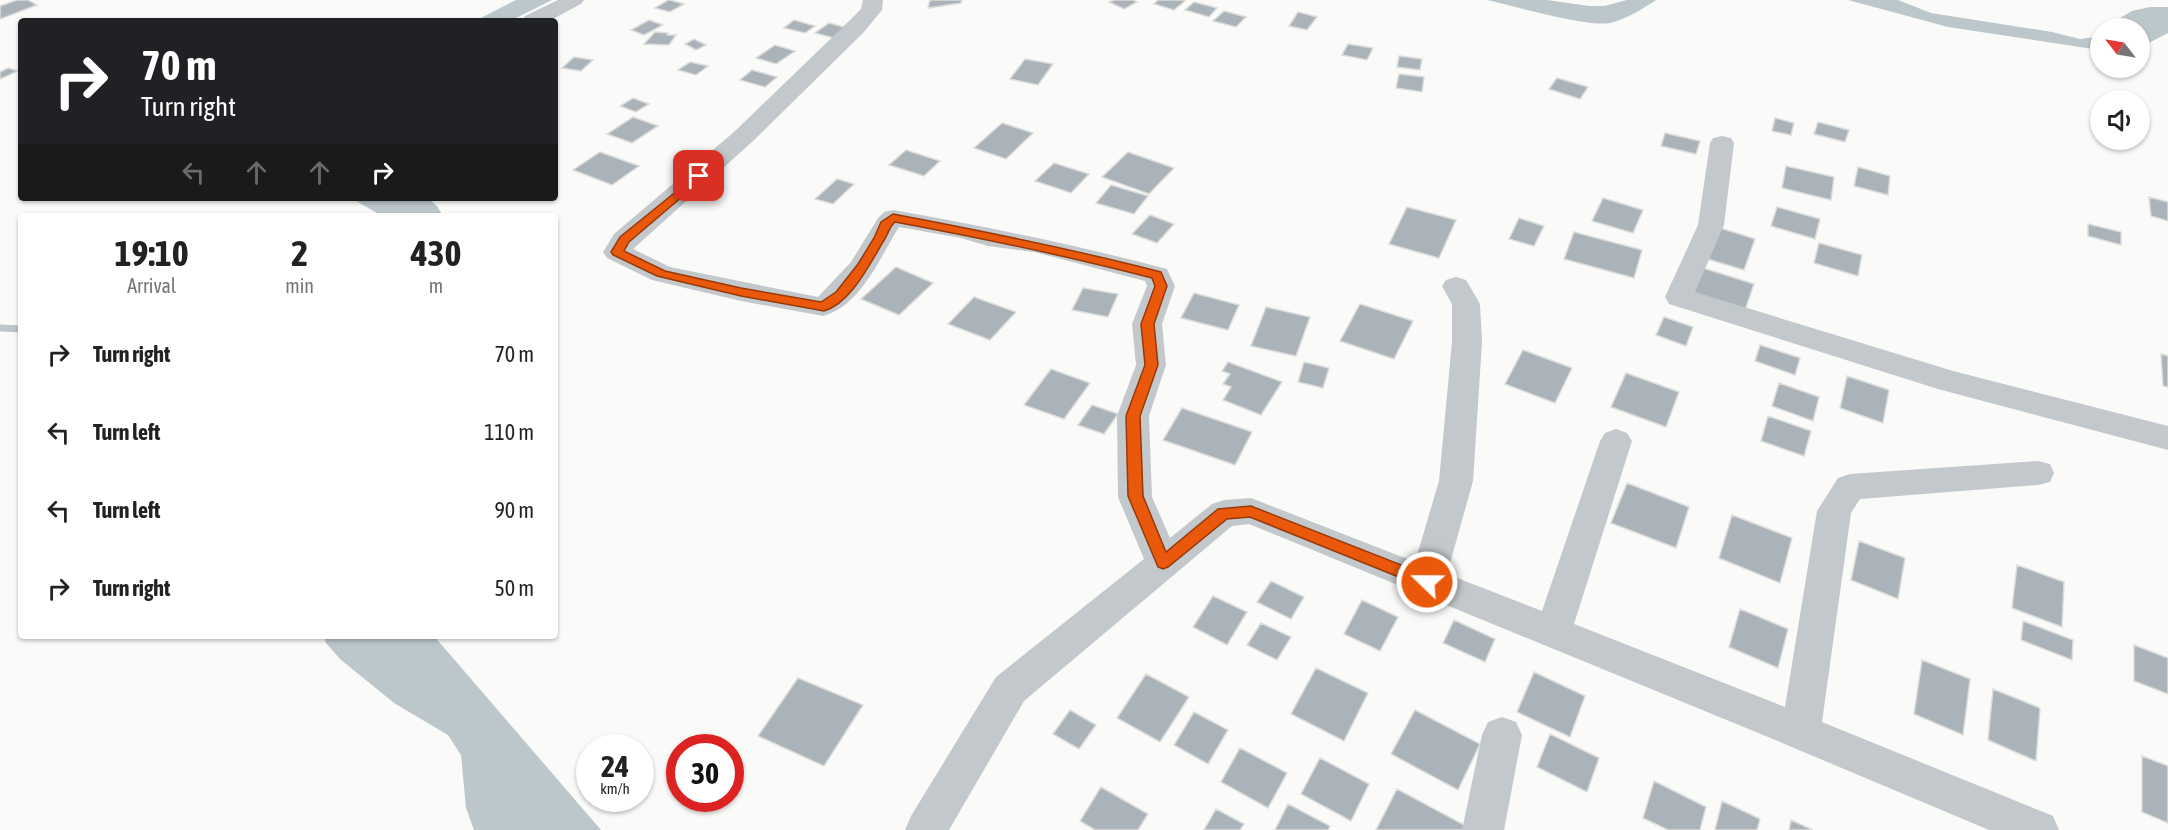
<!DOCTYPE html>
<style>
:root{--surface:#fff;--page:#f2f2f2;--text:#222;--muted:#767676}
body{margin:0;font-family:"Asap Condensed",sans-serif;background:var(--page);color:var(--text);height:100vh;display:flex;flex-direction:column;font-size:22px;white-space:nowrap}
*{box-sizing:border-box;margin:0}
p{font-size:20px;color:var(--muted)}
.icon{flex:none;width:33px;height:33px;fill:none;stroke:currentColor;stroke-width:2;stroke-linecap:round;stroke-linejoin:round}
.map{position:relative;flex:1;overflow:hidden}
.sheet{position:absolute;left:18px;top:213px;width:540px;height:426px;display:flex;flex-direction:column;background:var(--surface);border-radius:6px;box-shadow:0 2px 4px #0004}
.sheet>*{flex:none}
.top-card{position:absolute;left:18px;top:18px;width:540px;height:183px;border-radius:6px;box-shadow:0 2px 4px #0004;background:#202124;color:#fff;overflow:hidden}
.needle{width:39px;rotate:301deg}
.buttons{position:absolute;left:2090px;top:18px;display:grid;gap:12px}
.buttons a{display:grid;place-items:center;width:60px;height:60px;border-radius:50%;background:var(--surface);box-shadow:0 2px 4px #0004;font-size:30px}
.speed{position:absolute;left:576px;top:734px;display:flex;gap:12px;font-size:30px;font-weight:700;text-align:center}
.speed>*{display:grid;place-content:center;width:78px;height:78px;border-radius:50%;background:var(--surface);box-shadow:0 2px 4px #0004;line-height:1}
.speed small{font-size:15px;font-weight:400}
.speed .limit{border:9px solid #d22;background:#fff;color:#111}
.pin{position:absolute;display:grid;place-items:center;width:51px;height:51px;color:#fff;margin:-26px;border-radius:12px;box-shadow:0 3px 9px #0006}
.me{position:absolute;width:66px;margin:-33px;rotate:292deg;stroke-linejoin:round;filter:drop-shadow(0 0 4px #0008)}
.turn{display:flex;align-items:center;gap:21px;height:126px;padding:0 24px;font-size:27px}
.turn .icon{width:78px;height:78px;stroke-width:2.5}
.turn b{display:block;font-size:42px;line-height:51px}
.lanes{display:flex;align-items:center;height:57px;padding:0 24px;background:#0003;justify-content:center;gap:30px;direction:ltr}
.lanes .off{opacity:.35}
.eta{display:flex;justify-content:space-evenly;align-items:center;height:102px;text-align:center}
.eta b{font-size:36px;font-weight:700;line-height:42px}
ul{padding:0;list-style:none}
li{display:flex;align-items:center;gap:18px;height:78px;padding:0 24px}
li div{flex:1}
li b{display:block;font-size:22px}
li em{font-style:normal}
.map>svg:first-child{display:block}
.water{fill:#bbc7cb}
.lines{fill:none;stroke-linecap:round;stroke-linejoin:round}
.stream{stroke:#bbc7cb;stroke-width:7}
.building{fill:#aab3b9;stroke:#dcdcda;stroke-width:1.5}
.minor{fill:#c3c8cc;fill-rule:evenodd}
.route{fill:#ea580c;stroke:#983908;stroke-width:1.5}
</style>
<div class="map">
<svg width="2168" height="830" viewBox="0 0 2168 830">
<rect width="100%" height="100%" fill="#fafaf8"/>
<path class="water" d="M516 0H552L510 21H475Z
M1487 0H1547L1589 6H1604L1627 0H1656C1642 9 1627 19 1610 23 1586 27 1514 6 1487 0Z
M1848 0H1898L1931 13 2052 32 2080 39 2094 37 2100 31V50L1948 27Z
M2150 7H2168V33L2139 48V28H2103L2132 11Z
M351 198H428L437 206 443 216H382Z
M324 636H434L601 830H474L466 808 461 755 448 735 394 703 340 659 326 643Z"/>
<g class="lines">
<path class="stream" d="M0 328 21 329"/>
</g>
<path class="building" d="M17 0H28L37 5 0 19V6Z
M668 0H670L684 4 670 12 655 8Z
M930 0H962L961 3 928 8Z
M1114 0H1133L1137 2 1124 9 1109 2Z
M1158 0H1183L1185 1 1174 10 1154 4Z
M1194 2 1217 8 1209 17 1185 10Z
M1224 11 1246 17 1236 27 1213 21Z
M1298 12 1317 17 1307 30 1289 26Z
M649 20 663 25 644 35 631 30Z
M794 20 815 26 805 33 784 28Z
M829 23 847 28 834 38 815 33Z
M655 32 668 33 667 35H676L669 45 644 44Z
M694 39 706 45 696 50 685 44Z
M1348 44 1373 48 1367 60 1342 55Z
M775 45 795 51 776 64 756 58Z
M1399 56 1422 59 1420 70 1397 67Z
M574 57 593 60 581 71 562 68Z
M1025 59 1053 64 1038 85 1010 79Z
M690 62 708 66 696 75 678 70Z
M8 68 18 71 0 79V72Z
M752 70 777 77 765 87 740 80Z
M1399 74 1424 77 1422 92 1396 88Z
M1557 78 1588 87 1580 99 1549 89Z
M633 98 649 104 636 112 620 106Z
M633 117 658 126 632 143 607 134Z
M1775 118 1794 123 1791 135 1772 131Z
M1818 122 1849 130 1845 142 1814 134Z
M1002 123 1033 133 1006 159 974 148Z
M1665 133 1700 141 1696 154 1661 146Z
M906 150 940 161 924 176 889 165Z
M600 152 639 166 612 185 573 170Z
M1128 152 1174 168 1149 194 1102 177Z
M1054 163 1089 174 1071 193 1035 181Z
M1786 166 1834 177 1831 200 1782 188Z
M1858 167 1890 176 1888 195 1854 186Z
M837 179 854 184 833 204 815 199Z
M1111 185 1148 196 1134 214 1096 203Z
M2149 197 2168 202V221L2151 216Z
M1603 198 1643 210 1633 233 1592 221Z
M1407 207 1456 220 1439 258 1389 244Z
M1777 207 1820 219 1815 239 1771 226Z
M1150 215 1174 224 1157 243 1132 234Z
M1519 218 1544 226 1534 246 1509 239Z
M2088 224 2121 232V245L2088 236Z
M1717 227 1755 239 1744 270 1704 258Z
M1574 232 1642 250 1634 278 1564 259Z
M1819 243 1862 255 1858 276 1814 263Z
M896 267 933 283 899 315 861 299Z
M1703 268 1754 284 1745 310 1693 293Z
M1083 288 1118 294 1108 317 1072 310Z
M1194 293 1239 305 1228 330 1181 318Z
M974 297 1016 312 990 340 948 324Z
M1360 304 1413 321 1394 359 1340 341Z
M1266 307 1310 317 1296 356 1251 346Z
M1664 317 1693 327 1686 346 1656 335Z
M1760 345 1800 358 1795 375 1755 361Z
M1523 350 1572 368 1555 403 1505 384Z
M2161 354 2168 356V387L2163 386Z
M1228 362 1282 382 1261 415 1223 400 1231 387 1223 384 1230 374 1222 371Z
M1304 362 1329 368 1323 388 1298 382Z
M1051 369 1090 383 1064 419 1024 405Z
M1626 373 1679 392 1666 427 1611 407Z
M1847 376 1889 390 1883 423 1840 408Z
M1779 383 1819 397 1813 421 1772 406Z
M1092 405 1118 414 1104 434 1078 425Z
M1182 408 1252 432 1235 465 1163 440Z
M1768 416 1811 431 1804 456 1761 441Z
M1627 483 1689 507 1676 548 1611 523Z
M1732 515 1792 538 1780 583 1719 558Z
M1859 541 1905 558 1898 599 1851 580Z
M2017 565 2064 582 2062 627 2012 608Z
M1271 581 1304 597 1291 619 1257 602Z
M1213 596 1247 612 1227 645 1193 627Z
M1362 600 1398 617 1380 651 1344 634Z
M1740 609 1788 629 1778 668 1729 647Z
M1454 620 1495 639 1485 662 1443 643Z
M2023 621 2073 640 2072 660 2021 640Z
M1261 623 1291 637 1277 660 1247 645Z
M2134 645 2168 658V694L2134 681Z
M1922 660 1970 679 1963 735 1914 714Z
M1316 668 1368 693 1344 741 1291 714Z
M1534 672 1585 696 1570 737 1517 712Z
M1146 674 1189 697 1160 742 1117 718Z
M798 678 863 705 824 766 758 736Z
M1993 689 2040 708 2036 761 1988 740Z
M1070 710 1096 725 1079 749 1053 734Z
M1415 710 1480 744 1458 790 1391 754Z
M1194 712 1228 730 1208 764 1174 745Z
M1550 734 1599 758 1587 792 1537 767Z
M1240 748 1287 773 1268 808 1221 782Z
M2142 756 2168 766V823L2142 812Z
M1320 758 1369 784 1351 821 1301 794Z
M1654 781 1706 807 1700 830H1668L1643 818Z
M1101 787 1148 814 1138 830H1095L1080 821Z
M1397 789 1468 827 1467 830H1376Z
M1722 801 1760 819 1757 830H1715Z
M1288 804 1330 826 1328 830H1275Z
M1216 809 1244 824 1240 830H1204Z
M1791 820 1813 830H1789Z"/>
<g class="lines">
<path class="minor" d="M558 0H584L581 4 549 21H522L525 16Z
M863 0H883L882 10 864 32 752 142 633 249 670 267 818 297 851 262 878 218 884 212 893 210C985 226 1076 245 1167 269L1175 286 1162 324 1166 365 1149 416 1152 497 1170 538 1212 504 1224 500 1251 498 1415 562 1439 481 1452 342V304L1442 286 1446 280 1456 277 1466 280 1480 304 1482 342 1473 481 1447 574 1542 611 1600 441 1605 433 1616 429 1627 433 1632 441 1574 624 1785 707 1817 511 1838 478 1850 474 2038 461 2050 464 2054 473 2050 482 2038 485 1860 499 1851 513 1822 722 2053 816 2059 830H1989L1768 737 1249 524 1232 526 1024 701 949 830H905L911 816 996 677 1144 559 1118 497 1117 416 1136 365 1132 324 1147 286 1145 281 1034 252 988 246 961 238 899 227C880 257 861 306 823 316L741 301 652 280 607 258 603 252 614 234 734 132 848 22 861 9Z
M1722 136 1731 138 1734 143 1724 225 1695 292 1953 371 2168 426V450L1938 389 1669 304 1665 297 1698 225 1710 143 1713 138Z
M1502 717 1516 722 1522 735 1504 830H1462L1482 735 1488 722Z"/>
</g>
<path class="route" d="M699 173 703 174V179L629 242 624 251 665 271 741 288 821 302 836 292 858 264 874 238 881 222 893 214C983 231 1072 249 1161 272L1167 286 1154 324 1158 365 1140 416 1143 496 1166 552 1218 509 1251 506 1432 577 1435 582 1432 586 1427 588 1421 586 1250 517 1227 519 1168 567 1163 569 1158 567 1128 496 1126 416 1145 365 1141 324 1155 286 1152 278C1067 256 981 238 895 222 889 227 888 235 883 242 869 265 851 303 824 311L741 296 657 276 613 255 611 252 620 237Z"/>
</svg>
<div class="buttons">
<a><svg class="needle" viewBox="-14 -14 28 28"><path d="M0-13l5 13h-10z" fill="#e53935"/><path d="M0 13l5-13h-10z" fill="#767676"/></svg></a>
<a><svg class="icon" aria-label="sound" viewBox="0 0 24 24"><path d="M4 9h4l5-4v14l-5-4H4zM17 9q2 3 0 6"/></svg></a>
</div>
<div class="speed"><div>24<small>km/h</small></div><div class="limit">30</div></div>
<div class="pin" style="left:699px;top:176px;background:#d93025"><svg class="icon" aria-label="arrive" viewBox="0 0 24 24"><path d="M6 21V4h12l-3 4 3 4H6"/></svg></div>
<svg class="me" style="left:1427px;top:582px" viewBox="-20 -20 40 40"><circle r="17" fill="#ea580c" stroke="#fff" stroke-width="3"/><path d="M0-11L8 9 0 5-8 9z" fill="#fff"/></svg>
<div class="top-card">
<div class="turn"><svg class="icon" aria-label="right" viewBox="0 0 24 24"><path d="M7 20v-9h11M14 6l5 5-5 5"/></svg><div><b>70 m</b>Turn right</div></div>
<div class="lanes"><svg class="icon off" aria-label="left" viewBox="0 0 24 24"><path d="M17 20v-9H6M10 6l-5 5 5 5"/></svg><svg class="icon off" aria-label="ahead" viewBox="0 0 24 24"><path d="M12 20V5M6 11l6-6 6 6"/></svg><svg class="icon off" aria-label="ahead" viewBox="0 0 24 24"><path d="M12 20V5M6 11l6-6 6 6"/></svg><svg class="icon" aria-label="right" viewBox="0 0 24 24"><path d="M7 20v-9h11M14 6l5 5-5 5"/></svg></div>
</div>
<section class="sheet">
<div class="eta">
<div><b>19:10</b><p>Arrival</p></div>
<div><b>2</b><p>min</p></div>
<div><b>430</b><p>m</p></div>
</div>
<ul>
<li><svg class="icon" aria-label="right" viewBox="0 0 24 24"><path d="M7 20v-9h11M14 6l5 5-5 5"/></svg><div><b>Turn right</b></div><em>70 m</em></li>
<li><svg class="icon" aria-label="left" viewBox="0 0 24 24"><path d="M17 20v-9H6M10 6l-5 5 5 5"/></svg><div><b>Turn left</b></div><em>110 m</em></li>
<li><svg class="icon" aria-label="left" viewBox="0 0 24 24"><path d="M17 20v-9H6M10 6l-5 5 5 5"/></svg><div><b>Turn left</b></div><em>90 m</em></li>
<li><svg class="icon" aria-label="right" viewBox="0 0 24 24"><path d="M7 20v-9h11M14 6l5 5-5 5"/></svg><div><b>Turn right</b></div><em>50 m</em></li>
</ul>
</section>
</div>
